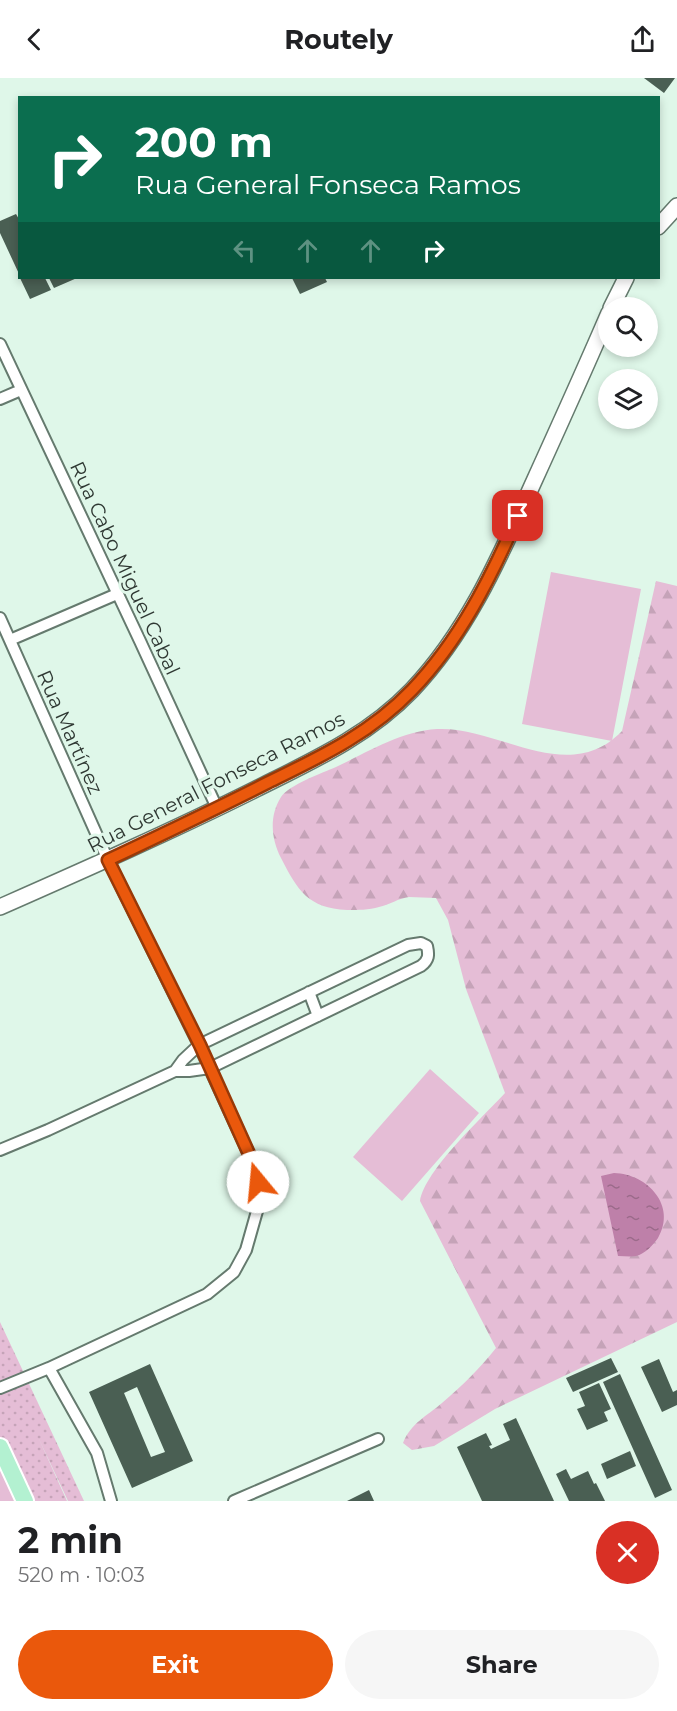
<!DOCTYPE html>
<meta charset="utf-8">
<style>
:root{--surface:#fff;--page:#f6f6f6;--text:#202124;--muted:#757577;--accent:#ea580c}
body{margin:0;font-family:Montserrat,sans-serif;background:var(--page);color:var(--text);height:100vh;display:flex;flex-direction:column;font-size:22px;white-space:nowrap}
*{box-sizing:border-box;margin:0}
p{font-size:20px;color:var(--muted)}
.icon{flex:none;width:33px;height:33px;fill:none;stroke:currentColor;stroke-width:2;stroke-linecap:round;stroke-linejoin:round}
.map{position:relative;height:1423px;overflow:hidden}
.details{display:flex;flex-direction:column;background:var(--surface);flex:1}
.details>*{flex:none}
.banner{position:absolute;left:18px;top:18px;width:642px;height:183px;border-radius:0px;box-shadow:0 3px 9px #0003;background:#0b6e4f;color:#fff;overflow:hidden}
.controls{position:absolute;left:598px;top:219px;display:grid;gap:12px}
.controls a{display:grid;place-items:center;width:60px;height:60px;border-radius:50%;background:var(--surface);box-shadow:0 3px 9px #0003;font-size:30px}
.pin{position:absolute;display:grid;place-items:center;width:51px;height:51px;color:#fff;margin:-26px;border-radius:12px;box-shadow:0 3px 9px #0006}
.me{position:absolute;width:66px;margin:-33px;rotate:343deg;stroke-linejoin:round;filter:drop-shadow(0 0 4px #0008)}
.turn{display:flex;align-items:center;gap:21px;height:126px;padding:0 18px;font-size:27px}
.turn .icon{width:78px;height:78px;stroke-width:2.5}
.turn b{display:block;font-size:42px;line-height:51px}
.lanes{display:flex;align-items:center;height:57px;padding:0 18px;background:#0003;justify-content:center;gap:30px;direction:ltr}
.lanes .off{opacity:.35}
.round{display:grid;place-items:center;flex:none;width:63px;height:63px;border-radius:32px;background:var(--page)}
.summary{display:flex;align-items:center;justify-content:space-between;height:102px;padding:0 18px}
h1{font-size:36px;font-weight:700;line-height:45px}
.cta{display:flex;gap:12px;margin-top:auto;padding:12px 18px}
.cta a{flex:1;height:69px;border-radius:36px;background:var(--accent);color:#fff;font-size:24px;font-weight:700;line-height:69px;text-align:center}
.cta a+a{background:var(--page);color:var(--text)}
header{display:flex;justify-content:space-between;align-items:center;height:78px;padding:0 18px;background:var(--surface);font-size:27px;font-weight:700}
.map>svg:first-child{display:block}
.green{fill:#e5bdd6}
.forest{fill:url(#forest-firs)}
.park{fill:url(#park-dots)}
.water{fill:url(#water-ripples)}
.building{fill:#4a5f53;fill-rule:evenodd}
.lines{fill:none;stroke-linecap:round;stroke-linejoin:round}
.street-casing{stroke:#657a6e;stroke-width:14}
.secondary-casing{stroke:#657a6e;stroke-width:18}
.primary-casing{stroke:#fff;stroke-width:20}
.street{stroke:#fff;stroke-width:10}
.secondary{stroke:#fff;stroke-width:15}
.primary{stroke:#b3f1d1;stroke-width:16}
.route-casing{stroke:#983908;stroke-width:15}
.route{stroke:#ea580c;stroke-width:10}
.labels{text-anchor:middle;stroke-width:6;stroke-linejoin:round;paint-order:stroke}
.street-label{font-size:20px;fill:#2f3833;stroke:#dff7e9}
</style>
<header><svg class="icon" aria-label="back" viewBox="0 0 24 24"><path d="M15 5l-7 7 7 7"/></svg>Routely<svg class="icon" aria-label="share" viewBox="0 0 24 24"><path d="M12 15V3M7 8l5-5 5 5M5 13v7h14v-7"/></svg></header>
<div class="map">
<svg width="677" height="1423" viewBox="0 0 677 1423">
<defs>
<pattern id="forest-firs" width="22" height="20" patternUnits="userSpaceOnUse" patternTransform="scale(1.5)"><rect width="22" height="20" fill="#e5bdd6"/><path d="M5 1l3.5 6h-7zM16 11l3.5 6h-7z" fill="#c5a3b8"/></pattern>
<pattern id="park-dots" width="8" height="8" patternUnits="userSpaceOnUse" patternTransform="scale(1.5)"><rect width="8" height="8" fill="#e5bdd6"/><path d="M2 2h.1M6 6h.1" fill="none" stroke="#c5a3b8" stroke-width="1.8" stroke-linecap="round"/></pattern>
<pattern id="water-ripples" width="26" height="14" patternUnits="userSpaceOnUse" patternTransform="scale(1.5)"><rect width="26" height="14" fill="#be80a9"/><path d="M2 4q2-2 4 0t4 0M15 11q2-2 4 0t4 0" fill="none" stroke="#9b6a8a"/></pattern>
</defs>
<rect width="100%" height="100%" fill="#dff7e9"/>
<path class="green" d="M551 494 641 511 612 663 522 646Z
M430 991 479 1035 402 1123 353 1079Z
M0 1373 21 1423H0Z"/>
<path class="forest" d="M656 503 677 508V1244L495 1331 434 1368 412 1372 403 1365C411 1345 427 1338 442 1325 462 1308 480 1290 496 1270L420 1123C425 1092 482 1040 505 1015L466 911 448 842 436 820C427 820 418 819 409 819 399 820 389 827 379 829 369 832 358 832 347 832 308 830 298 813 281 780 271 761 269 738 281 719 289 707 322 695 336 689 368 674 401 653 437 651 499 648 568 709 622 653Z"/>
<path class="park" d="M0 1244 84 1423H68L38 1359 67 1423H23L0 1373Z"/>
<path class="water" d="M614 1095C648 1096 677 1128 658 1160 653 1167 645 1176 636 1178 631 1179 624 1178 618 1178L601 1098Z"/>
<path class="building" d="M644 0H675L664 15Z
M16 136 20 143V198L0 155V143Z
M20 200H45L51 212 30 221Z
M49 200H77L54 210Z
M292 200H325L327 204 300 216Z
M611 1280 618 1294 573 1314 566 1300Z
M659 1281 673 1314 677 1312V1327L662 1334 641 1289Z
M150 1286 193 1383 132 1410 89 1314ZM137 1309 165 1374 151 1379 124 1315Z
M620 1296 672 1412 655 1420 603 1304Z
M599 1305 611 1331 604 1334 608 1343 587 1352 577 1331 585 1328 579 1314Z
M516 1340 554 1423H482L457 1369 486 1355 492 1367 489 1368 491 1371 510 1362 503 1346Z
M630 1373 636 1388 607 1401 601 1386Z
M566 1391 571 1401 588 1393 594 1406 596 1405 605 1423H569L556 1396Z
M369 1412 374 1423H347Z"/>
<g class="lines">
<g class="street-casing">
<path id="street" d="M0 266 140 563 217 730
M0 321 21 312
M0 540 108 782 199 967 254 1087 258 1104 259 1126 246 1172 234 1194 207 1216 49 1290 0 1310
M10 562 117 516
M309 914 318 938
M0 1072 48 1052 175 993H189L210 990 421 888C429 882 429 877 427 868L421 865 408 867 199 967 183 982 175 993
M49 1290 97 1375 111 1423
M234 1423 378 1361"/>
</g>
<g class="secondary-casing">
<path id="secondary" d="M658 149 677 128
M611 230 626 200
M0 829C86 791 172 753 256 711 312 683 368 658 412 612 469 552 501 476 535 401 560 346 585 291 609 235"/>
</g>
<g class="primary-casing">
<path id="primary" d="M0 1369 25 1423"/>
</g>
<use href="#street" class="street"/>
<use href="#secondary" class="secondary"/>
<use href="#primary" class="primary"/>
</g>
<g class="lines">
<g class="route-casing">
<path id="route" d="M258 1104 254 1087 200 967 108 782C161 757 214 732 267 705 320 679 370 656 412 612 460 562 490 501 518 438"/>
</g>
<use href="#route" class="route"/>
</g>
<g class="labels">
<g class="street-label">
<text transform="translate(125 490) rotate(65)" y="7">Rua Cabo Miguel Cabal</text>
<text transform="translate(70 654) rotate(66)" y="7">Rua Martínez</text>
<text transform="translate(216 704) rotate(-27)" y="7">Rua General Fonseca Ramos</text>
</g>
</g>
</svg>
<div class="controls">
<a><svg class="icon" aria-label="search" viewBox="0 0 24 24"><circle cx="10" cy="10" r="6"/><path d="M15 15l6 6"/></svg></a>
<a><svg class="icon" aria-label="layers" viewBox="0 0 24 24"><path d="M12 4l9 5-9 5-9-5zM3 14l9 5 9-5"/></svg></a>
</div>
<div class="pin" style="left:518px;top:438px;background:#d93025"><svg class="icon" aria-label="arrive" viewBox="0 0 24 24"><path d="M6 21V4h12l-3 4 3 4H6"/></svg></div>
<svg class="me" style="left:258px;top:1104px" viewBox="-20 -20 40 40"><circle r="19" fill="#fff"/><path d="M0-13L10 11 0 6-10 11z" fill="#ea580c"/></svg>
<div class="banner">
<div class="turn"><svg class="icon" aria-label="right" viewBox="0 0 24 24"><path d="M7 20v-9h11M14 6l5 5-5 5"/></svg><div><b>200 m</b>Rua General Fonseca Ramos</div></div>
<div class="lanes"><svg class="icon off" aria-label="left" viewBox="0 0 24 24"><path d="M17 20v-9H6M10 6l-5 5 5 5"/></svg><svg class="icon off" aria-label="ahead" viewBox="0 0 24 24"><path d="M12 20V5M6 11l6-6 6 6"/></svg><svg class="icon off" aria-label="ahead" viewBox="0 0 24 24"><path d="M12 20V5M6 11l6-6 6 6"/></svg><svg class="icon" aria-label="right" viewBox="0 0 24 24"><path d="M7 20v-9h11M14 6l5 5-5 5"/></svg></div>
</div>
</div>
<section class="details">
<div class="summary"><div><h1>2 min</h1><p>520 m · 10:03</p></div><a class="round" style="background:#d93025;color:#fff"><svg class="icon" aria-label="close" viewBox="0 0 24 24"><path d="M6 6l12 12M18 6L6 18"/></svg></a></div>
<div class="cta"><a>Exit</a><a>Share</a></div>
</section>
